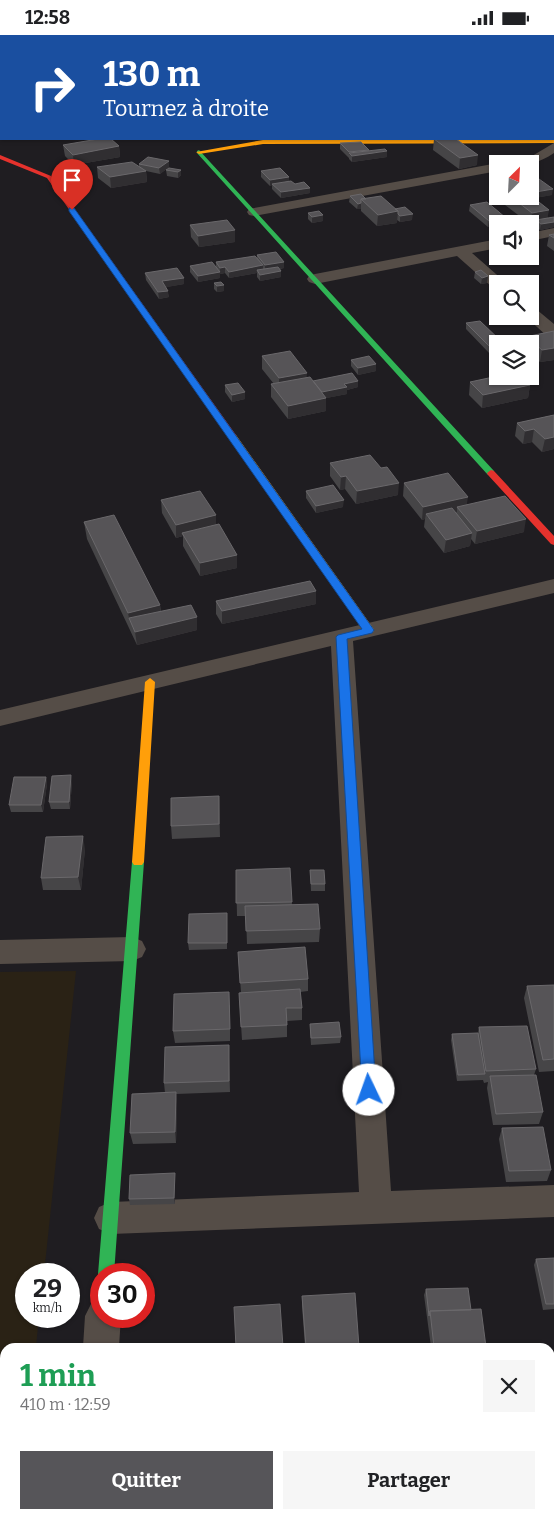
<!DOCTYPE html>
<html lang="fr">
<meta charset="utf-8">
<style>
:root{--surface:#fff;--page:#f6f6f6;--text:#202124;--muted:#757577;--accent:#565559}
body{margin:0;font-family:Bitter,serif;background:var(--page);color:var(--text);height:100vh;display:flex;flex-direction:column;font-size:19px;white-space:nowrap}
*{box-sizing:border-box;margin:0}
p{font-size:16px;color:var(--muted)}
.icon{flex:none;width:28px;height:28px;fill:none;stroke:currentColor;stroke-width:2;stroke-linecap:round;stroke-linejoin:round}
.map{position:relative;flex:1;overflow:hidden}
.side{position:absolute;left:0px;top:1308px;width:555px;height:176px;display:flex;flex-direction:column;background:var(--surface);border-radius:15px 15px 0 0;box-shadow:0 1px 4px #0004}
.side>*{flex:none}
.banner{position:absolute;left:0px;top:0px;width:555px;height:105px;box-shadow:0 1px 4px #0004;background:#1a4fa0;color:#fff;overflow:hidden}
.needle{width:32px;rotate:24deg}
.fabs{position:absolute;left:489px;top:120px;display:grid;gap:10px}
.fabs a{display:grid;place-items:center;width:50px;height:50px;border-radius:0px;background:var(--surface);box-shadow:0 1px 4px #0004;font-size:25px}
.speed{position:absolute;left:15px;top:1228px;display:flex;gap:10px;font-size:25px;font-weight:700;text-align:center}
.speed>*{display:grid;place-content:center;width:65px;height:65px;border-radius:50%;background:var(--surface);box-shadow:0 1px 4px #0004;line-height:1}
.speed small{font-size:12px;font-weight:400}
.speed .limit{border:8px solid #d22;background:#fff;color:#111}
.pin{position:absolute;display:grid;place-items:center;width:42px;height:42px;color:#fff;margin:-51px -21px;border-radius:50% 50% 50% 0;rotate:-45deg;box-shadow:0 0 5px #0007}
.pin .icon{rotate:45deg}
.me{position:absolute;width:55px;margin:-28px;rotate:357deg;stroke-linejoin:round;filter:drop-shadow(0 0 4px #0008)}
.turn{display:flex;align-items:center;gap:18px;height:105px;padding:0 20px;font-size:22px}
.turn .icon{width:65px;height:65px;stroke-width:2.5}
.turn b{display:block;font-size:35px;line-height:42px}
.round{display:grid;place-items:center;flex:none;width:52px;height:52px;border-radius:0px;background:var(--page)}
.headline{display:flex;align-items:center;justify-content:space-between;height:85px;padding:0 20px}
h1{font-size:30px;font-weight:700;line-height:38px;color:#1e9e55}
.button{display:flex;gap:10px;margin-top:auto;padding:10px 20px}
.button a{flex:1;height:58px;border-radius:0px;background:var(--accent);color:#fff;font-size:20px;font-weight:700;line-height:58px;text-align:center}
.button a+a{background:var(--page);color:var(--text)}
.status{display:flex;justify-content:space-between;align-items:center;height:35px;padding:0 25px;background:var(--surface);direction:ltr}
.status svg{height:14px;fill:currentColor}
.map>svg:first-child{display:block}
.education{fill:#2a2215}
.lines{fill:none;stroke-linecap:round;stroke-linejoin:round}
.street{fill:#554d47;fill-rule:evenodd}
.fast{fill:#30b455;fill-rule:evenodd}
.slow{fill:#ff9f0a;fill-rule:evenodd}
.jam{fill:#e5322d;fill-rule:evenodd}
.wall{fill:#464547}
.shaded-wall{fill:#302e31}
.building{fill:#565457;stroke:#6a686b}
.route{fill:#1a73e8;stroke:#114b97}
</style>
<div class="status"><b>12:58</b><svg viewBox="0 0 49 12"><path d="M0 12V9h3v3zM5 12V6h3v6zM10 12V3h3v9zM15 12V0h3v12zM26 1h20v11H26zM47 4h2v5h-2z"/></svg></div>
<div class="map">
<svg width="554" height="1483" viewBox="0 0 554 1483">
<rect width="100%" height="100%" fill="#1f1d21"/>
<path class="education" d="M76 936 44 1239H26V1281H39L36 1312H5V1479H18V1483H0V937Z"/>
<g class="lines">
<path class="street" d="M210 0H222V1H211Z
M401 0H413V1H402Z
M502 0H514V1H503Z
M554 108V118C536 130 528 129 506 129L508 126 532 121Z
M498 128 501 129H498V136L254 181 249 180 247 177 249 174 254 173Z
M554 193V201L530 206V198Z
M498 204V213L472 218 504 246 506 249H498V254L492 252 457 221 315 249 309 247 307 244 309 241 315 239Z
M530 272 536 274 554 289V303L548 302 525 281H530Z
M554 544V558L353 606 391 1156 554 1150V1182L111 1199 99 1194 94 1183 99 1172 111 1167 359 1157 331 611 0 691V675Z
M132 902 142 906 146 914 142 922 132 926 0 929V905Z
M101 1264V1281H121L119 1312H83L85 1281 91 1269Z
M69 1479H107V1483H69Z"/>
<path class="fast" d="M199 115 494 436V440H488L197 118V116Z
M138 822 142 824 144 827 114 1239H101V1245L98 1239 132 827 134 824Z"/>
<path class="slow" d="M554 104V108L263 109 199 119 196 117 263 105Z
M233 399 236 400 373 593 374 595 373 597H365L229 402Z
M150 643 155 647 144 827 142 830H134L132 827 145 647Z"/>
<path class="jam" d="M0 120 51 141 236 400V404H230L47 143 0 124Z
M491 435 494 436 554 501V510L551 509 488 440 487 438Z"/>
</g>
<path class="wall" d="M439 0H457V1H439Z
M434 104 477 130 459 134 433 115Z
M340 108 369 116 387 122 352 127 349 124V123L340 114Z
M63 110 119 111 120 122 74 130 65 121Z
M169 126V132L160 139 146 136 147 147 111 153 98 143 97 132H139V129Z
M166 135H181V140L178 143 167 141Z
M261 136 289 142V146L295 149 310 158 281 163 272 154V150L270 151 261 142Z
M552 160 534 163 548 183 554 182V192L540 195 535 191 536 188 530 189 505 170 506 161H530Z
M350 161 366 164 395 174 412 185 400 187 397 185V188L377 191 361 176V174H357L349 167Z
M470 170 506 183 505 189 488 192 469 176Z
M308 178 323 186 312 188 308 184Z
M190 190 235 207 199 212 191 202Z
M554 199V216L547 211 549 200Z
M257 220 284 227V233L280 234 281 236V242L260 246 257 242V238L229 243 225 238 220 239V243L198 247 190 237V231L216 232V227L257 223Z
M475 237 487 248 481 249 474 243Z
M145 238 184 249 166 252 169 262 159 264 146 245Z
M214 248 224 256 217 257 214 254Z
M466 288 498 318 490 319 466 294Z
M554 296V325L540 327 532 320H530V309H519L520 303Z
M498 318V327L496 325V319Z
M262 321 313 346 358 352 347 355V359L326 363V376L288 384 271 362V349H274L262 334Z
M351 325 376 329V336L358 340 351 331Z
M470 347 530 350 528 363 482 373 469 360Z
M225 350 245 357V364L232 367 225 357Z
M554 380V414L542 417 532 407 523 409 515 401 517 388Z
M330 428 398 460 356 469 345 454 340 455 330 441Z
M404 448 467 470 524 497 475 509 471 504 470 511 444 518 424 492 425 484 422 485 403 461Z
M306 456 343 472 316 478 306 463Z
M161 465 216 480V490L237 520V533L200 541 183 511V501L176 503 162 478Z
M84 487 160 570 161 576 197 595 137 610 87 504Z
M216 566 316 569 222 589 216 579Z
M46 742 47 749 43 777H11L9 770Z
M72 747 70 774H51L49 767Z
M219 761 220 802 172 804 171 791Z
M85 814 81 855H43L41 843Z
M290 833 292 870 320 894 319 907 247 909 246 881H237L236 835Z
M310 835 325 849V856H311Z
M227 878V914L189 915 188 908Z
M238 917 308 944V956L300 957 302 973V985L287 986V1002L242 1005 239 958 241 957Z
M554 950V1036L539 1037 524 963 527 951Z
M230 970V1006L175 1008 173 996Z
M310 989 341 1002 340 1008 311 1010 310 995Z
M479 992 536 1034 534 1040 543 1077 539 1089 493 1090 487 1053 488 1047 484 1048 483 1045 457 1046 451 1005 452 999 478 998Z
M229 1022 230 1057 176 1059 177 1069 176 1108 133 1109 130 1098 165 1058 164 1048Z
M502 1093 551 1135 547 1146 506 1147 499 1104Z
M175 1144V1169L130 1170 129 1164Z
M554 1223V1274L543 1275 534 1230 536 1224Z
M426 1254 471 1275 486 1312H431L424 1260Z
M302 1261 359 1312H305L302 1271Z"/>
<path class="shaded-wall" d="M119 111 120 122 74 130 73 120Z
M369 115V119L387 116V122L352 127V121L349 119V117Z
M478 120 477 130 459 134 460 123Z
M169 126V132L160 139 159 133Z
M181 135V140L178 143V137Z
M146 136 147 147 111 153 110 142Z
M289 142V148L272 149V150L270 151V145Z
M310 153V158L281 163V157Z
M553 154 552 160 529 164 530 161V158Z
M361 168V174H357L358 169Z
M549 175 547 186 536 185V188L530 189 532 178Z
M398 176 397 188 377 191 378 180Z
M413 179 412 185 400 187V181Z
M323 180V186L312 188V182Z
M506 183 505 189H498V190L488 192 489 186Z
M554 187V192L540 195 541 189Z
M235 195V207L199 212 198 201Z
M284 227V233L265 236V230Z
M263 230V237L257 235V238L229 243V237Z
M225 232V238L220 239V243L198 247V241L220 237V233Z
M281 236V242L260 246V240Z
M488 241 487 248 481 249 482 243Z
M184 243V249L162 253V246Z
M224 250V256L217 257V251Z
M168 256 169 262 159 264 158 257Z
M534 308 532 320H530V309Z
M498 312V318L490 319 491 313Z
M554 313V325L540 327 542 315Z
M376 329V336L358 340V333Z
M307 338 306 350 279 356V343Z
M358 346V352L347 355V359L322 364V357L344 349Z
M530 350 528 363 482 373 483 360Z
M245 357V364L232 367V360Z
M326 363V376L288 384V371Z
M534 394 532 407 523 409 525 396Z
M554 402V414L542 417 545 404Z
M346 441 345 454 340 455 341 442Z
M399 448 398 460 356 469 357 456Z
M468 462 466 474 457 472V477L428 483 426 479 425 484 422 485 423 472Z
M344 465 343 472 316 478V471Z
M216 480V493L182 498 183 501 176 503V490Z
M526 484 524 497 475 509 477 496Z
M472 498 470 511 444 518 446 505Z
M237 520V533L200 541V528Z
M316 556V569L222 589V576Z
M160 570 162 588 129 583 128 578Z
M197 582V595L137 610 135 597Z
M71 740 72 747 70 774 69 767Z
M46 742 47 749 43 777 41 770Z
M83 801 85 814 81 855 78 842Z
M176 1057 177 1069 176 1108 175 1097Z
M175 1138V1169L174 1163Z"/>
<path class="building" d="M116 0H124V1H116Z
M341 0H366L367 1H341Z
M98 104H111L119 111 73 120 63 110Z
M434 104H456L478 120 460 123Z
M361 107 369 115 349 117 340 108Z
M385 114 387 116 352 121 349 118Z
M148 122 169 126 159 133 139 129Z
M132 127 146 136 110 142 97 132Z
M169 133 181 135 178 137 166 135Z
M280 133 289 142 270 145 261 136Z
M539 144 553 154 530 158V146Z
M291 146 295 149 304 147 310 153 281 157 272 149Z
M361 159 366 164H361V168L358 169 350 161Z
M530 160 549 175 532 178 510 161H530Z
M381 161 398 176 378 180 361 164Z
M487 167 506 183 489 186 470 170Z
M405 172 413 179 400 181 398 179V176L395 174Z
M319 176 323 180 312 182 308 178Z
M554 182V187L541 189 536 185Z
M227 185 235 195 198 201 190 190Z
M554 199V203L549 200Z
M276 217 284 227 265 230 257 220Z
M255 221 263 230 229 237 225 232 220 233 216 227Z
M212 227 220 237 198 241 190 231Z
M278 232 281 236 260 240 257 235Z
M177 233 184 243 162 246 168 256 158 257 145 238Z
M481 235 488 241 482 243 475 237Z
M221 247 224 250 217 251 214 248Z
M480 286 504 309H498V312L491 313 466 288Z
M554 296V313L542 315 534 308 526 309 520 303Z
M290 316 307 338 279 343 262 321Z
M369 321 376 329 358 333 351 325Z
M352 338 358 346 344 349 347 352 322 357 313 346Z
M498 341H521L530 350 483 360 470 347Z
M310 342 326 363 288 371 271 349Z
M238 348 245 357 232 360 225 350Z
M554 380V402L545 404 534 394 525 396 517 388Z
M370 420 381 433 387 432 399 448 357 456 346 441 341 442 330 428Z
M448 438 468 462 423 472 404 448Z
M333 450 344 465 316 471 306 456Z
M200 456 216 480 176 490 161 465Z
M505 461 526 484 477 496 457 472Z
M452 473 472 498 446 505 426 479Z
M114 480 160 570 128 578 84 487Z
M219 489 237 520 200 528 182 498Z
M310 546 316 556 222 576 216 566Z
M191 570 197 582 135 597 129 583Z
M71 740 69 767H49L52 741Z
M14 742H46L41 770H9Z
M219 761V789L171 791V763Z
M83 801 78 842 41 843 46 802Z
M290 833 292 867 236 868V835Z
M310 835H324L325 849H311Z
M318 869 320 894 246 896 245 871Z
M227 878V908H188L189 879Z
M305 912 308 944 240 948 238 917Z
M554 950V1024L543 1025 527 951Z
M300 954 302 973H286L287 990 241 992 239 958Z
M229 957 230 994 173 996 174 959Z
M339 987 341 1002 311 1003 310 989Z
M527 991 536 1034 486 1036 479 992Z
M478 998 485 1039 458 1040 452 999Z
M229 1010V1046L164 1048 165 1012Z
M536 1040 543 1077 496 1079 490 1041Z
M176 1057 175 1097 130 1098 132 1059Z
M543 1092 551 1135 509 1136 502 1093Z
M175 1138 174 1163 129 1164 130 1140Z
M554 1223V1269H546L536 1224Z
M468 1253 471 1275 430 1276 429 1281 426 1254Z
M355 1258 359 1312H306L302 1261Z
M280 1269 283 1312H236L234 1272Z
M481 1274 486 1312H434L430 1276Z
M169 1479H231V1483H169Z
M313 1479H370L371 1483H313Z"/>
<path class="route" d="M69 173H74L374 595 372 598 347 604 376 1055 374 1059 369 1061 364 1059 362 1055 336 602 338 600 362 594 69 176Z"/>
</svg>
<div class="fabs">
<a><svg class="needle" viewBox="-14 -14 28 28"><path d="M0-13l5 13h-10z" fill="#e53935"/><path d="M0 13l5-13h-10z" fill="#757577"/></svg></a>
<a><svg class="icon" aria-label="sound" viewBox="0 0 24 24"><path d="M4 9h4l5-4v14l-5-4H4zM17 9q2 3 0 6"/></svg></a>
<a><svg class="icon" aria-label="search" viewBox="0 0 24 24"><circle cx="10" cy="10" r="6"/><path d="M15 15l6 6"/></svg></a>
<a><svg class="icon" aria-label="layers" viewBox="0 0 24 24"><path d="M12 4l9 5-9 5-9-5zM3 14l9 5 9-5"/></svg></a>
</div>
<div class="speed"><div>29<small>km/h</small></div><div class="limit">30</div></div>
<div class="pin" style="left:72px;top:175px;background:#d93025"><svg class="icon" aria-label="arrive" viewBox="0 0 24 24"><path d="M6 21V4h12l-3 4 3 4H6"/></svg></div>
<svg class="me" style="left:369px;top:1055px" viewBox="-20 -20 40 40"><circle r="19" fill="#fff"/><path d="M0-13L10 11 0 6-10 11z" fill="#1a73e8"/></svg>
<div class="banner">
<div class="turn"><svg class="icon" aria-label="right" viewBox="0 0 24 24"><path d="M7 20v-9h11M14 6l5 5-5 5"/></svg><div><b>130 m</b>Tournez à droite</div></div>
</div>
<section class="side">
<div class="headline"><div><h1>1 min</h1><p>410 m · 12:59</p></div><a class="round"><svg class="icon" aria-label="close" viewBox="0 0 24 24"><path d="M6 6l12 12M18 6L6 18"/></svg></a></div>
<div class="button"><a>Quitter</a><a>Partager</a></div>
</section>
</div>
